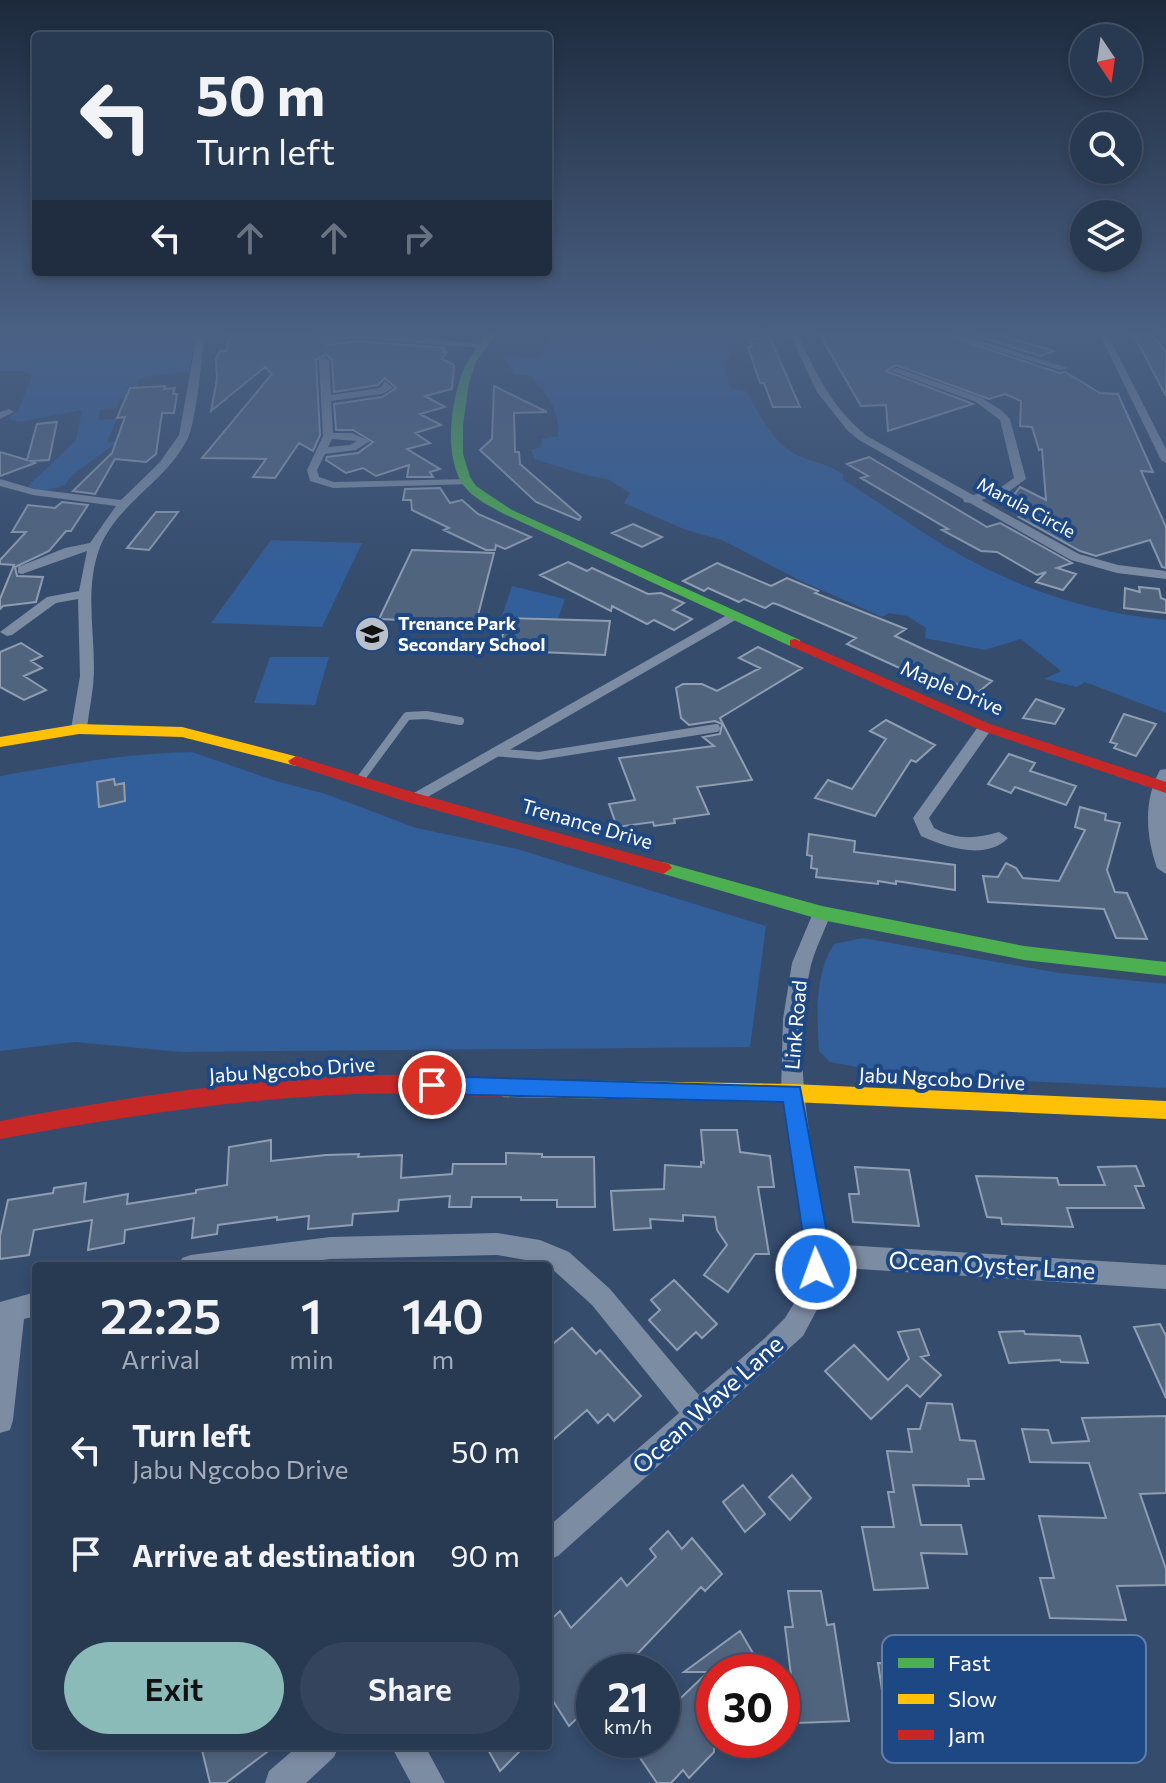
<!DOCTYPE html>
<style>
:root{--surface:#283952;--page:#34445c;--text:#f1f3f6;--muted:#a5acb8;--line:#445369;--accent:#8bbbb9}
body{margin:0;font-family:Commissioner,sans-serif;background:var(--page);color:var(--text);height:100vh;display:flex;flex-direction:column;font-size:30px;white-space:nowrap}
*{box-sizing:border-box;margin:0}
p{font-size:26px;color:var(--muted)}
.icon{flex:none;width:44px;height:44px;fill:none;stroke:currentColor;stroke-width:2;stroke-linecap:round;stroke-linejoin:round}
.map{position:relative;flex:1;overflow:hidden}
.details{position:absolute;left:32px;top:1262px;width:520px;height:488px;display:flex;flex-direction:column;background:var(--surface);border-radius:8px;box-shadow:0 4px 12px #0003,0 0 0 2px var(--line)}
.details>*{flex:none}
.guide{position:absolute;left:32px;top:32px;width:520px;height:244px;border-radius:8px;box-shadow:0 4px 12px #0003,0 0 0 2px var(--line);background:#283952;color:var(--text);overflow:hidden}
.needle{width:52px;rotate:167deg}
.tools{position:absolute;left:1070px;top:24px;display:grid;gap:16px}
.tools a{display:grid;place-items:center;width:72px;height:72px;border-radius:50%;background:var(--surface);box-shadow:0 4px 12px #0003,0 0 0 2px var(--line);font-size:40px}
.speed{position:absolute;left:576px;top:1654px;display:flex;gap:16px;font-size:40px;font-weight:700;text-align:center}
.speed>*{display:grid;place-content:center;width:104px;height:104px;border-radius:50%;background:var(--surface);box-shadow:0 4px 12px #0003,0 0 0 2px var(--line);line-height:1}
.speed small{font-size:20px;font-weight:400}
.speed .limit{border:12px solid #d22;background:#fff;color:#111}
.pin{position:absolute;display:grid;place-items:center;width:68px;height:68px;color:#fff;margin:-34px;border:4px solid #fff;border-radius:50%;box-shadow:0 2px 8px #0007}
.me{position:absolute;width:88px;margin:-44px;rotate:358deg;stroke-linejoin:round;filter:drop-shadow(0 0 6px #0008)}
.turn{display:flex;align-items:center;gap:28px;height:168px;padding:0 32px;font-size:36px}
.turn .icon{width:104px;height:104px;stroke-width:2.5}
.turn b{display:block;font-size:56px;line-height:68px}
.lanes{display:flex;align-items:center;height:76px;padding:0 32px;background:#0003;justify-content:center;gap:40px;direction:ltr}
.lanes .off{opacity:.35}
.eta{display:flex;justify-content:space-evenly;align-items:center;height:136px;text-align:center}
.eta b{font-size:48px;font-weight:600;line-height:56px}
.cta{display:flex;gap:16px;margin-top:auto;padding:16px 32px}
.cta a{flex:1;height:92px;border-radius:48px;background:var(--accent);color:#111;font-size:32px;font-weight:600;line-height:92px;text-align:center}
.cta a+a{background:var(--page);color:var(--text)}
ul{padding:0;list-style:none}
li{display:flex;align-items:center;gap:24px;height:104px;padding:0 32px}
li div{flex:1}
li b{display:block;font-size:30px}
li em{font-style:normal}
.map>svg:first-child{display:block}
.green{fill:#325e9a}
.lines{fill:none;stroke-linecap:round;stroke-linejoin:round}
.stream{stroke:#405d88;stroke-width:4}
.building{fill:#51647e;stroke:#8f9db1;stroke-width:2}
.lane{stroke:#7c8ca3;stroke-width:8}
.street{fill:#7c8ca3;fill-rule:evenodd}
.fast{fill:#4caf50;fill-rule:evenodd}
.slow{fill:#ffc107;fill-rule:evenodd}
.jam{fill:#c62828;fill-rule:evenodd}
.route{fill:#1a73e8;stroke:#114b97;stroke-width:2}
.labels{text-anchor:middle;stroke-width:8;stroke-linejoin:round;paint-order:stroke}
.far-street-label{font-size:18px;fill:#fff;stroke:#1e4884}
.far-poi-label{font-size:18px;font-weight:bold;fill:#fff;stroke:#1e4884;text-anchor:start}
.street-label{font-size:20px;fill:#fff;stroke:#1e4884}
.near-street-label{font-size:24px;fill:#fff;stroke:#1e4884}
.key{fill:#1e4884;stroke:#627fa9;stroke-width:2}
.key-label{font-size:22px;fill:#fff}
</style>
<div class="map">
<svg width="1166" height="1783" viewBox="0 0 1166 1783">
<rect width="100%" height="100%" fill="#354c6d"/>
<path class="green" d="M0 335H195L189 371 139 378 138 386 128 387 125 398H120L117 408 100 409 98 420 117 419 107 442 119 441 72 475 65 485 44 491 27 487 76 440 82 410 19 422 10 419 9 416 18 411 32 377 25 371H0Z
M553 335H727L730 356 723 362 730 388 746 391C758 412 773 444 797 455 813 462 828 464 843 474V480C883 504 921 533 962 556 1026 591 1093 613 1166 620V713L1085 682 1077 687 1044 679 1061 671 1021 639 985 650 925 638 926 628 907 616 889 613 882 617 801 581 722 540 686 530 624 503 630 493 608 479 589 476 535 459 531 450 541 447 542 439 558 436C559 406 548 397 530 375H515L502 355 531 358 544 354 543 350Z
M271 540 362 543 322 627 211 623Z
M512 586 565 599 558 619 502 616Z
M270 657H329L315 705 254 703Z
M192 752 276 781 326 794 416 828 517 849 766 926 750 1047 181 1052 75 1042 0 1051V776C64 765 127 753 192 752Z
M863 938 1059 973 1166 984V1088L902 1075 830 1062 819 1051C817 1015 814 975 834 944Z"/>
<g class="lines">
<path class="stream" d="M647 335 649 375"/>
</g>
<path class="building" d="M229 335H310L328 345 357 341 445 348 443 352H447L442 359 454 365 452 389 425 396 445 407 420 414 441 425 415 433 430 443 407 449 440 469 430 472 433 477H407L409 465 376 476 363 468 346 473 326 460 327 457 358 453 373 442 353 430H336L334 404 382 397 396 388 385 378 378 385 334 392 332 360 326 354 316 360 320 435 313 451 299 443 275 478 253 477 266 459 202 458 272 374 265 367 211 411 217 379 216 359 220 351H227Z
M820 335H946L1059 373 1065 372 1100 393 1118 394 1153 472 1141 471 1166 527V568L1162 567 1150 540 1096 556 1080 551 1019 517 1035 512 1011 499 1020 487 1046 500 1042 449 1039 450 1032 427 1020 426 1021 401 1005 394 989 399 896 365 886 371 973 404 888 431 886 405 861 406Z
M974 335H1000L1054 351 1040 356Z
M1134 335H1152L1166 352V396Z
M769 336 771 340 800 407H773L764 383H760L748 347H752L749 339Z
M165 386 164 389 175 388 173 394H177L174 413H162L156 454 146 462 115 459 95 494 73 491 112 453 125 417 117 418 130 388Z
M494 386 547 412 514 413 515 452H519L520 464 581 517 579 520 536 502 480 450 492 439Z
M57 422 49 460 31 461 35 463 0 476V452L27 460 37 424Z
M869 457 987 527 1000 523 1072 563 1057 568 1076 574 1063 590 1036 582 1046 572 1037 575 997 552 981 551 942 530 948 529 861 478 868 476 847 464Z
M440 488 450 503 462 500 478 514 531 537 505 549 496 545 495 550H486L444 530 449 528 412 510 411 500H403L405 489Z
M62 502 88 505 71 531H66L49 551 15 567 17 576 43 577 36 602 3 606 0 609V599L14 565 0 564V560L26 532H12L28 505 55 508Z
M156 512H178L149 550 127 548Z
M633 524 662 537 642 547 612 533Z
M412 550 494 553 476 623 379 619Z
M568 562 587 571 592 568 648 594 661 593 684 603 673 610 692 619 674 630 654 620 647 624 612 606 611 611 540 575Z
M717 563 771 586 787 578 818 591 815 593 906 629 895 636 992 681 977 693 945 679 934 687 912 677 915 675 847 644 856 638 812 619 779 605 773 603 765 608 744 599 739 602 708 588 704 591 683 581Z
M1139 587 1159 589 1161 598 1166 600V613L1124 608 1125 588 1140 592Z
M507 618 610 621 605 655 499 650Z
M21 643 42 656 31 661 42 668 24 676 46 690 24 700 0 687V652Z
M758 647 802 668 720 718 752 780 697 787 709 814 674 819 675 823 654 826 653 822 617 827 609 804 635 800 619 758 714 746 703 737 720 734 722 724 715 721 689 725 681 718 676 688 683 684H702L717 691 760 668 739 658Z
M1036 699 1064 709 1055 724 1023 718Z
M1124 714 1156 724 1136 756 1114 748 1117 744 1110 742Z
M886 720 935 745 916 762 911 760 875 816 815 798 828 780 852 789 886 739 870 731Z
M1009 754 1035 763 1030 771 1076 786 1066 805 1015 787 1011 793 988 784Z
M114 779 115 785 124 783 125 801 99 807 97 782Z
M1080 807 1106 814 1105 820 1120 823 1107 870 1115 892 1127 893 1147 939 1116 938 1104 909 988 902 983 876 998 877 1006 863 1016 868 1023 878 1059 881 1085 830 1075 827Z
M809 834 855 841 854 852 955 865V890L896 881V884L878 881V884L816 877 817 869 811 868 812 856 807 855Z
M701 1130H737L740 1152 770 1156 774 1187H758L769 1254H755L728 1292 704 1275 727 1245 717 1230 715 1217 683 1215V1221L650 1219 651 1228 614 1230 611 1191 664 1189 665 1165 701 1167V1162L704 1163Z
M271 1140V1161L326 1155 359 1154 358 1157 402 1155 401 1178 452 1174 453 1164H506V1153L542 1154V1157H594L595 1207H557V1200H521V1197H472L471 1207H449L450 1196 399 1200 398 1211 353 1214 352 1225 308 1229 309 1216 277 1220V1217L218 1225 217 1234 192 1238 194 1218 125 1230 124 1243 88 1250 92 1220 34 1230 29 1255 0 1259V1236L8 1200 53 1193 54 1188 86 1183 84 1202 128 1194 127 1204 196 1193V1190L227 1185 229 1147Z
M1136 1166 1144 1186H1135L1144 1208H1067L1073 1227 1002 1224 1001 1218 987 1217 976 1176 1057 1178 1059 1185H1105L1098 1167Z
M855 1167 909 1170 919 1226 853 1222 849 1194H859Z
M674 1280 717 1324 702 1338 696 1332 677 1350 649 1320 660 1310 651 1300Z
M1160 1324 1166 1336V1398L1134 1327Z
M572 1328 596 1354 600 1350 641 1396 614 1421 608 1414 598 1423 587 1410 548 1444V1348Z
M919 1329 929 1355 921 1357 941 1375 920 1397 907 1385 871 1419 825 1371 854 1345 888 1380 909 1359 898 1332Z
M1024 1331 1025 1334 1080 1336 1088 1363 1061 1362 1060 1360 1009 1363 999 1332Z
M927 1403 952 1404 960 1440 975 1441 984 1479H968L969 1486 913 1485 921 1525H961L967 1554 921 1553 928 1588 874 1590 862 1527H894L888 1492H894L887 1451 912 1452 908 1429H920Z
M1166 1416V1493L1140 1494 1166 1569V1585L1117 1586 1126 1620 1050 1618 1040 1578H1054L1039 1516 1106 1518 1089 1463 1030 1462 1022 1429 1048 1430 1052 1443 1089 1441 1082 1418Z
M792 1475 811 1498 790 1520 769 1497Z
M743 1485 765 1514 745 1532 723 1502Z
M668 1531 682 1549 692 1538 722 1574 705 1591 701 1587 620 1672H594V1702L569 1726 548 1693V1622L560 1611 571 1628 621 1578 627 1586 656 1557 650 1549Z
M788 1591H821L827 1625 834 1624 849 1721 797 1723 785 1627H793Z
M740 1631 764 1672H714V1752L689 1778 683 1770 671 1783H657L628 1740H662V1716L708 1672H684Z
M878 1663 942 1664 953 1724 937 1723 939 1737 909 1736 905 1711H885Z
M201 1746H275L226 1783H210Z
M486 1746H525L500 1771Z"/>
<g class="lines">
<path class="lane" d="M494 752 539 756 716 728
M359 781 407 716 426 715 460 721"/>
<path class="street" d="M197 335H205C201 360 197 418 188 438 167 481 118 503 100 547 85 586 94 628 94 668 94 689 89 709 87 729L79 734 74 732 71 729 80 676 78 599 56 603 12 635 7 636 0 632 47 597 79 591 87 551 22 574 18 573V567L65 548 90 543 116 506 33 495 0 486V479L34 489 121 500 160 462 179 435Z
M313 335H393L488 345 484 348 357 338 328 342Z
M790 335H798C816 374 833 409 867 436L973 495 1000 488 1014 478 1000 420 976 402 889 370 897 368 982 398 1001 410 1010 419 1026 479 1008 492 981 500 1079 554 1118 565 1166 571V579L1117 573 1071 560 970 503 964 502 963 499 859 440 847 430 817 392Z
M949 335H963L1068 368 1060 370Z
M1100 335H1108L1166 449V463L1161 460Z
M324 357 329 360 331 395 380 388 385 381 393 388 382 394 331 401 333 433H352L370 441 356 450 325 454 317 470 319 477 334 482 468 479 472 480V484L333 488 310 481 307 470 323 436 319 360ZM332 439 357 441 350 445 328 447Z
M9 409 14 412 0 419V412Z
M734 611 741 615 739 618 419 802 413 803 405 798Z
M985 722 993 727 929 818 934 828C958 840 974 839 999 832L1008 838C986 861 945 847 921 836L913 818 980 724Z
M1166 769V874L1157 868C1146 836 1143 801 1160 770Z
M822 906 831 913C825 930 816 947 811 965 789 1058 813 1152 828 1244L1166 1265V1289L828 1267 820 1304 803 1336 558 1556 548 1560V1527L679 1413 592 1305 551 1268 538 1262 497 1255 330 1259 278 1266H179L182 1258 191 1255 330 1237 497 1233 540 1240 569 1252 610 1289 699 1395 766 1337 785 1318 796 1300 806 1255 781 1093 783 1019 792 963 813 913Z
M36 1292V1316L24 1319 13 1420 10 1430 0 1433V1302Z
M298 1746H339L334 1757 306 1783H265L269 1771Z
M391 1746H425L445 1783H411Z"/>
<path class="fast" d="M486 335H495L476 362 469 382 463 425V454L470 477 476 486 512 510 800 640V646H790L504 514C490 506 474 499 464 486 443 457 451 402 463 371 468 358 478 347 486 335Z
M663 862 822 906 1024 946 1166 962V976L1024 960 822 920 657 872 654 868Z"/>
<path class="slow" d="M79 724 182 727 302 758 304 761 296 766 182 737 79 734 0 747V737Z
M501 1079 792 1084 1166 1101V1119L792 1102 501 1097 493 1094 490 1088 493 1082Z"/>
<path class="jam" d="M795 639 990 724 1166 782V793L980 730 790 646V640Z
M296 756 419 794 669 864 672 868 663 874 407 802 290 764 288 761Z
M420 1075 501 1079 509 1082 512 1088 509 1094 501 1097C452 1096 404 1092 355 1094 236 1099 118 1117 0 1139V1121C138 1095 279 1073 420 1075Z"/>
</g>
<linearGradient id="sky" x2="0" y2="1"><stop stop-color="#1d2a3c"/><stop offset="0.57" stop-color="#4b6184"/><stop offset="1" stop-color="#4b6184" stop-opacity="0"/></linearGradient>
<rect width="1166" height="585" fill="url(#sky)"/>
<path class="route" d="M432 1076 800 1087 831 1255 825 1277 816 1281 807 1277 803 1269 806 1255 783 1102 432 1094 425 1091 421 1085 425 1079Z"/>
<defs>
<g id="school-disc" transform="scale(1.8)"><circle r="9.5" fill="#b8c0cc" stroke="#1e4884"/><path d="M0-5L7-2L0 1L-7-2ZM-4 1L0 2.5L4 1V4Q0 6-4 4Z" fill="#111"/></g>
</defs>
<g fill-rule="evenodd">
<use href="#school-disc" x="372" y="634"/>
</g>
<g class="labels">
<g class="far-street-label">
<text transform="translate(1026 508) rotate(28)" y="6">Marula Circle</text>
</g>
<g class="far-poi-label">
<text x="398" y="630">Trenance Park<tspan x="398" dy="21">Secondary School</tspan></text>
</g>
<g class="street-label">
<text transform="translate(952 688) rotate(23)" y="7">Maple Drive</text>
<text transform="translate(587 824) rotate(16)" y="7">Trenance Drive</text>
<text transform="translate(796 1025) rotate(-85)" y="7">Link Road</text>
<text transform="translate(292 1070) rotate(-4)" y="7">Jabu Ngcobo Drive</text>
<text transform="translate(942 1079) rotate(3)" y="7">Jabu Ngcobo Drive</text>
</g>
<g class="near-street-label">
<text transform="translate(992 1266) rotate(3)" y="8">Ocean Oyster Lane</text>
<text transform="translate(708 1405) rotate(-42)" y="8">Ocean Wave Lane</text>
</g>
</g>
<rect x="882" y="1635" width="264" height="128" rx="12" class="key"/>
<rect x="898" y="1658" width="36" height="10" fill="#4caf50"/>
<rect x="898" y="1694" width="36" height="10" fill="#ffc107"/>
<rect x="898" y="1730" width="36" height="10" fill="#c62828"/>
<g class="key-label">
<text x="948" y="1671">Fast</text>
<text x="948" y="1707">Slow</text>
<text x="948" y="1743">Jam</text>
</g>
</svg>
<div class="tools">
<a><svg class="needle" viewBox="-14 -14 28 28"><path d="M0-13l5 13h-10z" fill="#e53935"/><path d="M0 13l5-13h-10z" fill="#a5acb8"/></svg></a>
<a><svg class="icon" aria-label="search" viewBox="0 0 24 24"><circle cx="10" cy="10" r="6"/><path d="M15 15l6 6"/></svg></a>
<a><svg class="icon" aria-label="layers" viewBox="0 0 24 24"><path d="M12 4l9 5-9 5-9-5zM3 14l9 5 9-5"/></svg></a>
</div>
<div class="speed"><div>21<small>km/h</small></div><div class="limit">30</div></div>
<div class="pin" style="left:432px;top:1085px;background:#d93025"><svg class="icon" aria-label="arrive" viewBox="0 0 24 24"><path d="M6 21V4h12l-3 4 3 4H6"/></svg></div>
<svg class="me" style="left:816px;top:1269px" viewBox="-20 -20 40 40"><circle r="17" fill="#1a73e8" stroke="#fff" stroke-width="3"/><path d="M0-11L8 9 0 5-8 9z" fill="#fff"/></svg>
<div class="guide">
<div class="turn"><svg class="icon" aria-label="left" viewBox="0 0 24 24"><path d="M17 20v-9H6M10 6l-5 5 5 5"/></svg><div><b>50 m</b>Turn left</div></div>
<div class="lanes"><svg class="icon" aria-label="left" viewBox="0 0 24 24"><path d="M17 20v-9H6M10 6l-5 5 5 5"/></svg><svg class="icon off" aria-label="ahead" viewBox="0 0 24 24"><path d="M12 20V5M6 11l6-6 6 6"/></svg><svg class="icon off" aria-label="ahead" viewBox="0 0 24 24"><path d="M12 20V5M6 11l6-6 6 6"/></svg><svg class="icon off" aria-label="right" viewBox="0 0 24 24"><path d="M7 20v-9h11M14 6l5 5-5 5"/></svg></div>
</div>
<section class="details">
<div class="eta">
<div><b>22:25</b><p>Arrival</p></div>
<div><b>1</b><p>min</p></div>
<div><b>140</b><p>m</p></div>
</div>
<ul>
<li><svg class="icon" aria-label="left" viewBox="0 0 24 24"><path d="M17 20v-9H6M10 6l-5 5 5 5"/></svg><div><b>Turn left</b><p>Jabu Ngcobo Drive</p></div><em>50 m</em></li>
<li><svg class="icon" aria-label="arrive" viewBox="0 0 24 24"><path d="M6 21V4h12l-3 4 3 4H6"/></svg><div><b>Arrive at destination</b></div><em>90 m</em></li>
</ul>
<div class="cta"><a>Exit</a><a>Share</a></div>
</section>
</div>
